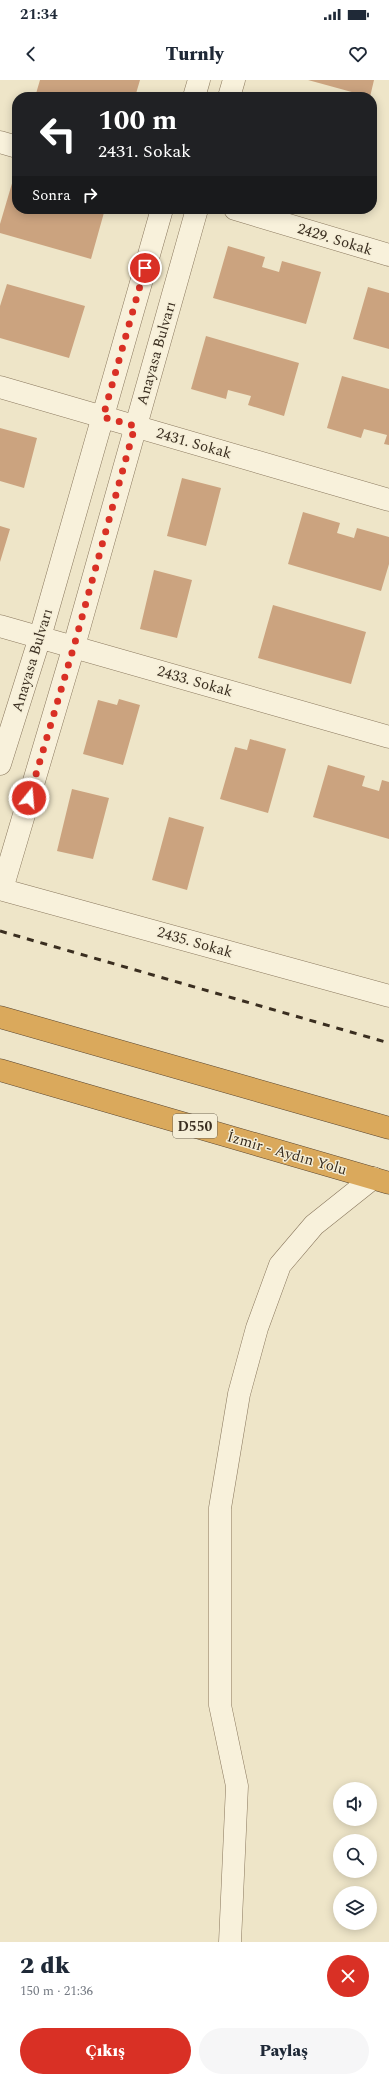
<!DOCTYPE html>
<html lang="tr">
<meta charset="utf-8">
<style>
:root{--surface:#fff;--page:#f6f6f7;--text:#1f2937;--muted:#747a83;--accent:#d93025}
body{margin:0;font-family:Spectral,serif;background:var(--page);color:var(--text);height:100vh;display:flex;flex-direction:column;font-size:15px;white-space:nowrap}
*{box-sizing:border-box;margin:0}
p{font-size:13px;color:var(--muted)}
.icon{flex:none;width:22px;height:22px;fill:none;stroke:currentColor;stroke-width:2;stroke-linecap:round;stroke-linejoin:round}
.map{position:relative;height:1862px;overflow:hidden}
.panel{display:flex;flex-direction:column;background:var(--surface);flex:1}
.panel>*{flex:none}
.banner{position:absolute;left:12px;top:12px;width:365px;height:122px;border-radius:16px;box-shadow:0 2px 10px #0003;background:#202124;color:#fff;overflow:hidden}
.tools{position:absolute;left:333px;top:1702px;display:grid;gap:8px}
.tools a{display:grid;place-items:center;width:44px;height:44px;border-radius:50%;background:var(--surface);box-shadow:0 2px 10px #0003;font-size:20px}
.pin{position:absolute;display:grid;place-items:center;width:34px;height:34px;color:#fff;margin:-17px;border:2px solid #fff;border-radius:50%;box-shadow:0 1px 4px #0007}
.me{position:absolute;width:44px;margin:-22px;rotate:17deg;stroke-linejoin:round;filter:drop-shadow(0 0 3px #0008)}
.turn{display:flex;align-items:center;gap:14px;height:84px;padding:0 20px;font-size:18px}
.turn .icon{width:52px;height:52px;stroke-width:2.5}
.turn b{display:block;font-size:28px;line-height:34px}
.then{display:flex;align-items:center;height:38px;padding:0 20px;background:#0003;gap:8px;font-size:15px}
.round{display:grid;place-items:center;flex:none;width:42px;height:42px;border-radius:21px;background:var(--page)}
.head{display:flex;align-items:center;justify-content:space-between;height:68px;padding:0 20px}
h1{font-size:24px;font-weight:800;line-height:30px}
.primary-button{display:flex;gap:8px;margin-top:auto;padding:8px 20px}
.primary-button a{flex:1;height:46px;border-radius:24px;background:var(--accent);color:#fff;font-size:16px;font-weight:800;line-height:46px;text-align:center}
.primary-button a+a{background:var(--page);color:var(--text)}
.status{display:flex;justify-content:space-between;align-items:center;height:28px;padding:0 20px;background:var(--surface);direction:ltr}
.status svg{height:11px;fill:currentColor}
header{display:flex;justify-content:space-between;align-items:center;height:52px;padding:0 20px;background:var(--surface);font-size:18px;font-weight:800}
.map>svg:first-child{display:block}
.building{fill:#cba37f}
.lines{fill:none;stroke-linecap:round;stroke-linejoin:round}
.minor-casing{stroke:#89775d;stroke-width:23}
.highway-casing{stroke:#584531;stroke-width:23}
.minor{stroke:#f8f1db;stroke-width:22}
.highway{stroke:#daa95c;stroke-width:22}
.rail{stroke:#3a2e20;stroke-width:3;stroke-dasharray:7 7;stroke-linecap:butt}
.route{stroke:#d93025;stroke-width:7;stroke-dasharray:0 12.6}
.labels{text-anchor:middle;stroke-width:3;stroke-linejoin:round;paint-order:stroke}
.shield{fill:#f5eed7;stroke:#726857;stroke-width:1}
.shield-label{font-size:14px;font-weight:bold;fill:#3a2e20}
.street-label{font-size:15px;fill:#3a2e20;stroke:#f5eed7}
</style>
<div class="status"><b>21:34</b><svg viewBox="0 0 49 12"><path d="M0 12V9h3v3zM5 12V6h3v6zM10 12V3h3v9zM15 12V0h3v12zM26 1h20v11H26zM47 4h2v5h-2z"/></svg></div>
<header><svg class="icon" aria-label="back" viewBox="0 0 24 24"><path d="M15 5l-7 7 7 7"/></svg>Turnly<svg class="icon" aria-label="heart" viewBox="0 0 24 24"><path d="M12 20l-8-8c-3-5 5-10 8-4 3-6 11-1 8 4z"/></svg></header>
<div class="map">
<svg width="389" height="1862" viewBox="0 0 389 1862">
<rect width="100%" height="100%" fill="#eee5c8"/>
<path class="building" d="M40 0H140L135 17H35Z
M308 0H374L370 17Z
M13 100 17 101V129H105L91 179 0 153V144Z
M228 166 265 177 262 187 279 192 282 181 321 192 306 244 213 218Z
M7 204 85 226 69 278 0 258V226Z
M368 207 389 213V269L353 259Z
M206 256 299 283 284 336 248 325 251 316 228 310 226 319 191 309Z
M342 296 389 309V365L384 364 387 355 364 349 361 358 327 348Z
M0 348 37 358 24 408 0 401Z
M182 398 221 408 206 466 167 456Z
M303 432 340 443 337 453 354 458 357 448 389 457V484L381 511 288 484Z
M0 446 10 449 0 482Z
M154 490 192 500 177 558 140 549Z
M273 525 366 552 351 604 258 578Z
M119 619 140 625 123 685 83 674 98 620 117 625Z
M250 659 286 669 268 733 220 719 235 667 247 670Z
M328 685 365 696 362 706 379 711 382 700 389 702V759L313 737Z
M72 709 109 718 93 779 57 771Z
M169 737 204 747 187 810 152 800Z"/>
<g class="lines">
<g class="minor-casing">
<path id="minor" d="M194 17 199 0
M229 17 234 0
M0 62 17 67
M235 129 389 175
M0 307 389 420
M0 546 389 657
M0 684 40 557 162 129
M0 809 389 916
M2 809 74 566 197 129
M230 1862 237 1706 220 1625V1428L239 1314 257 1248 280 1185 314 1145 373 1098"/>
</g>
<g class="highway-casing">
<path id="highway" d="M0 937 389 1048
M0 990 389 1103"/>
</g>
<use href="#minor" class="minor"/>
<use href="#highway" class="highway"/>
<path class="rail" d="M0 851 389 963"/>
</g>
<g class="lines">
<path class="route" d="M29 718 74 566 135 346 103 337 145 188"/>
</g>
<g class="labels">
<rect class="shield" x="173" y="1034" width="44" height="24" rx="3"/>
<g class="shield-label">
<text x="195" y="1051">D550</text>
</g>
<g class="street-label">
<text transform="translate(335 159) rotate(17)" y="5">2429. Sokak</text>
<text transform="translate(156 273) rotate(-74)" y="5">Anayasa Bulvarı</text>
<text transform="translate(194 363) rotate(16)" y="5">2431. Sokak</text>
<text transform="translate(32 580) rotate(-73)" y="5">Anayasa Bulvarı</text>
<text transform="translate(195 601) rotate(16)" y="5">2433. Sokak</text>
<text transform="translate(195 862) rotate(16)" y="5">2435. Sokak</text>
<text transform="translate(287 1073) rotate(16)" y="5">İzmir - Aydın Yolu</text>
</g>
</g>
</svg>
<div class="tools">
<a><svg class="icon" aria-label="sound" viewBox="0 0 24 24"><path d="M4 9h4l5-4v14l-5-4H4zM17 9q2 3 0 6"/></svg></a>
<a><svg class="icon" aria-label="search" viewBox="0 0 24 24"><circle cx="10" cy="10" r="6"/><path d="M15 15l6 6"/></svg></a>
<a><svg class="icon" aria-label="layers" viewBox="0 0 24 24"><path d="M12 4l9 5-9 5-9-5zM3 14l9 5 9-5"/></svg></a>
</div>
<div class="pin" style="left:145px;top:188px;background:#d93025"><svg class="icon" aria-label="arrive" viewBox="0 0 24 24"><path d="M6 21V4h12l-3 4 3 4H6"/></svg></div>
<svg class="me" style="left:29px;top:718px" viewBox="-20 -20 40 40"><circle r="17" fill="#d93025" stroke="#fff" stroke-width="3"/><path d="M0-11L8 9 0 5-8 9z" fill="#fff"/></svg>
<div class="banner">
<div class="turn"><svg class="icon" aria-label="left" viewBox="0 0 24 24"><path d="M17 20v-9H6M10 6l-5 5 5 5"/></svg><div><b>100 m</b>2431. Sokak</div></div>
<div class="then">Sonra<svg class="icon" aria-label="right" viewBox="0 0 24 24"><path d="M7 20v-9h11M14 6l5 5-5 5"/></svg></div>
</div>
</div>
<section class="panel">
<div class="head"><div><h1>2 dk</h1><p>150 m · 21:36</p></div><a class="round" style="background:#d93025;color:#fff"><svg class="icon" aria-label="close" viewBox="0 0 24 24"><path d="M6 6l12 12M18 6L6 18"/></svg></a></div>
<div class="primary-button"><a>Çıkış</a><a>Paylaş</a></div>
</section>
